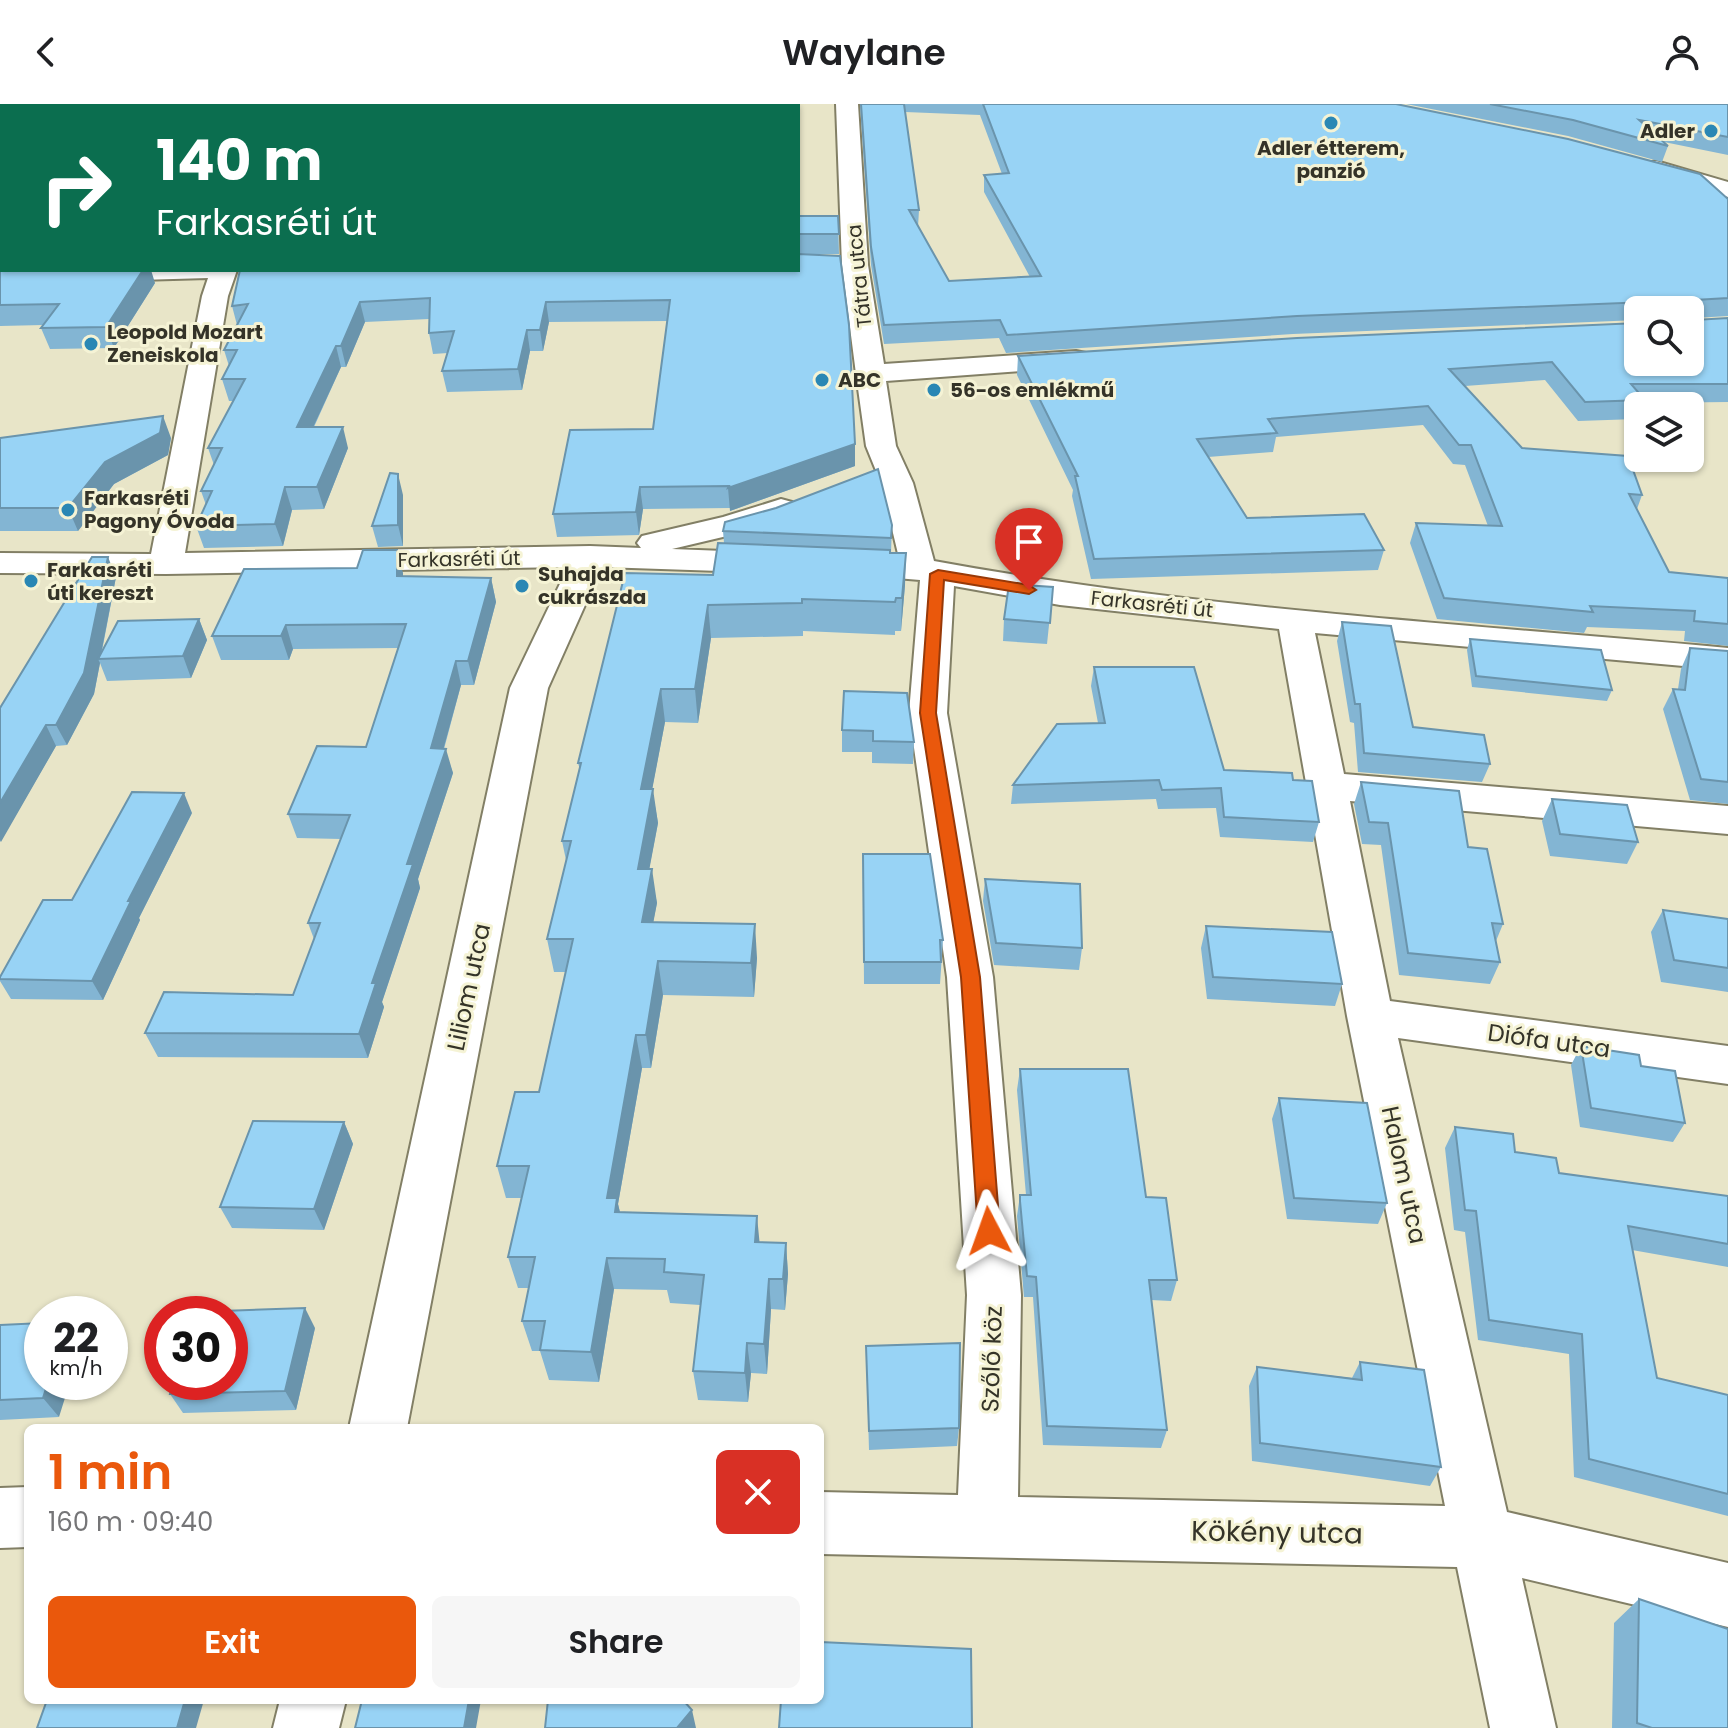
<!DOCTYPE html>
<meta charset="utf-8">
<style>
:root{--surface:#fff;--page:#f6f6f6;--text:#202124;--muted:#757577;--accent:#ea580c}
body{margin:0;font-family:Poppins,sans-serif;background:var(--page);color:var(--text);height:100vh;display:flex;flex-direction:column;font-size:30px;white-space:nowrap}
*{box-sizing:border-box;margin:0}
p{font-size:26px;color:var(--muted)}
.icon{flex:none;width:44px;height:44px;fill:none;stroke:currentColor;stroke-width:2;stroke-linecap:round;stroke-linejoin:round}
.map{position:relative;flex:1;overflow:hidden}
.sheet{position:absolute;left:24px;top:1320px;width:800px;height:280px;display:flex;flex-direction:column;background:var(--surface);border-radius:12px;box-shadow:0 2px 6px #0004}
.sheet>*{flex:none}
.banner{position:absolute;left:0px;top:0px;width:800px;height:168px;box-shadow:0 2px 6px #0004;background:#0b6e4f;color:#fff;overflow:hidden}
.tools{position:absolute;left:1624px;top:192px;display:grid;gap:16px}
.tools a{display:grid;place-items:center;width:80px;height:80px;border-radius:12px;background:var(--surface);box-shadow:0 2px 6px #0004;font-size:40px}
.speed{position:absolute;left:24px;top:1192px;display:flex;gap:16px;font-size:40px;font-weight:700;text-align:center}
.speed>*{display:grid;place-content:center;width:104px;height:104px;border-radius:50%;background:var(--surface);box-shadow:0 2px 6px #0004;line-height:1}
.speed small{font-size:20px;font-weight:400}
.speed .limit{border:12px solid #d22;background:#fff;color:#111}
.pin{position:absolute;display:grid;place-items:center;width:68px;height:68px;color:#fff;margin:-82px -34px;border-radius:50% 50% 50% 0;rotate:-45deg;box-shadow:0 0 8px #0007}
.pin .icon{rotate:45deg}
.me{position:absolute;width:88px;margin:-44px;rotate:356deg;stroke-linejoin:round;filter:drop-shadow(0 0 6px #0008)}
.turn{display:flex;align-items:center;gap:28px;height:168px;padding:0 24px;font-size:36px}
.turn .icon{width:104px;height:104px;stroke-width:2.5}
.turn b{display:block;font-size:56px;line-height:68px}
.round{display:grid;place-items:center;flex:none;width:84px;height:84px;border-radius:12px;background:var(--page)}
.summary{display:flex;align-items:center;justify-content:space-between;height:136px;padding:0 24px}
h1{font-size:48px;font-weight:600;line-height:60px;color:var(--accent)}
.cta{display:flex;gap:16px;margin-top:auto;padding:16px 24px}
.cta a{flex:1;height:92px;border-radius:12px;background:var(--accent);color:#fff;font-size:32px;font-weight:600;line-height:92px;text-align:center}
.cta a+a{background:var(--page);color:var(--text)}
header{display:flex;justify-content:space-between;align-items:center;height:104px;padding:0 24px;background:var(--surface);font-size:36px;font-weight:600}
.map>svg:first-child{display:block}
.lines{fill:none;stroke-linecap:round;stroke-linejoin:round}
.minor-casing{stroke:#827f65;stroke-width:4}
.major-casing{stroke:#827f65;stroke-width:4}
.minor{fill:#fff;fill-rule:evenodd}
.major{fill:#fff;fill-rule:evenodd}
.wall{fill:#83b5d3;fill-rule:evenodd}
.shaded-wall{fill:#6a94ac}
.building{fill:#98d3f5;stroke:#6a94ac;stroke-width:2}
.route{fill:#ea580c;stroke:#983908;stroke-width:2}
.poi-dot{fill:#2a87b4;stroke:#f5f3d5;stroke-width:3}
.labels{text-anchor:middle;stroke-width:6;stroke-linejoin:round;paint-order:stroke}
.far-poi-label{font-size:20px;font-weight:bold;fill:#343328;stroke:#f5f3d5;text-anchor:start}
.far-street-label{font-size:20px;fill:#343328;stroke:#f5f3d5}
.street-label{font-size:24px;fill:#343328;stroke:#f5f3d5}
.near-street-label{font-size:28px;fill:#343328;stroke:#f5f3d5}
</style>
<header><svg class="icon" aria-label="back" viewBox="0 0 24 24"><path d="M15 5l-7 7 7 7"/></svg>Waylane<svg class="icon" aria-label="person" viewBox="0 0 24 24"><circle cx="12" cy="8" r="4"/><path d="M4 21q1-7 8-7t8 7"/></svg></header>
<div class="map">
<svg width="1728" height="1624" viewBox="0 0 1728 1624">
<rect width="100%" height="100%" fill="#e8e5c8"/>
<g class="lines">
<g class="minor-casing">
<path id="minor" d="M836 0H858L868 161 884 260 1076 247 1086 249 1090 255 1086 261 1076 263 886 277 896 342 913 379 934 457C1196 505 1463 520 1728 544V566L1315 529 1344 670 1728 702V730L1350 697 1390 897 1728 942V980L1398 934 1507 1408 1728 1459V1523L1522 1474 1556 1624H1490L1457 1463 820 1450V1388L958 1391 967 1191 947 873 909 609 920 476 836 469 831 462 836 455 848 452 899 454 881 379 866 342 856 270 842 161ZM954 482 1060 501 1279 525 1347 912 1445 1402 1018 1393 1021 1191 993 873 947 609Z
M0 164 237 166 228 192 185 449 590 442 641 444 637 439 642 432 723 413 781 395 792 398 797 405 792 412 744 428 672 445 775 449 787 452 792 459 787 466 775 469 602 463 548 584 407 1324H349L510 584 568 463 166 470 0 469V449L151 450 202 192 208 174 0 180Z
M28 1383V1443L0 1444V1384Z
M280 1596H346L339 1624H273Z"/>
</g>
<g class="major-casing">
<path id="major" d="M1656 57 1728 78V93L1648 69 1645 64 1648 59Z"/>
</g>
<use href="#minor" class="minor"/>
<use href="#major" class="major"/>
</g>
<path class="wall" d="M0 0H545L543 2H2V162H0Z
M860 0H1396L1728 95V212L1695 214V216L1728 214V298L1644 299 1643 302H1638L1637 315 1578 317 1545 276 1465 282 1522 344 1642 391 1637 405 1669 468 1728 474V542L1684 537 1685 527 1587 523 1584 529 1437 515 1410 439 1416 419 1488 422 1465 361 1453 360 1423 321 1276 333 1273 348 1208 353 1247 414 1384 446 1378 466 1091 475 1072 392 1073 386 1017 271 1018 252 1638 258 1690 206H1638V216L1293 230 1006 249 999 234 884 240 871 161ZM905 8 980 11 1002 70 984 71V88L1030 173 949 177 918 123 919 106Z
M1406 0H1728V51L1664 38 1668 42 1662 58 1568 32Z
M798 112H838L839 150H807L855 362 730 407V404L643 405 639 431 557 433 553 410 653 325 667 217 549 218 543 247H530L522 286 447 288 442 267 448 249 433 250 429 229V215L365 218 346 263H341L314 323 348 344 324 405 292 406 283 442 204 444 196 422 206 401 201 387 214 361 208 344 234 297H229L222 275 229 262 224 246 237 221 232 202 798 166Z
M0 163 155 179 114 244 50 245 41 224 43 221 0 222Z
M0 334H171L168 351 114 380 78 427H0Z
M403 391V442L378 443 372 422Z
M892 421 891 449 905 481 901 527H895V531L803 527V532L711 534 698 619 665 618 652 685 658 719 649 765 657 799 653 818 757 854 754 893 663 891 651 964H642L618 1100 620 1108 760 1138 786 1139 788 1170 785 1206 771 1205 767 1270 751 1269 748 1298 698 1296 693 1267 700 1201 670 1199 667 1186 614 1185 599 1278 549 1276 540 1247H532L522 1217 529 1184H518L508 1153 521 1094H506L497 1062 539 988 566 868H554L547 835 566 756 562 737 580 666 578 659 713 471 724 439 723 427Z
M403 469V472L491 474 496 498 474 581H461L444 645 453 669 418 775 420 784 382 898 384 903 368 954 158 953 145 929 293 891 314 835 308 819 341 735 297 734 288 710 366 643 398 544 293 545 289 556H221L212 532Z
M116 473 102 547 199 515 207 536 191 574 107 577 100 559 94 590 67 641 56 642 0 738V604Z
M1053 483 1047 540 1003 537 1004 515Z
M1342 518 1413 623 1490 660 1482 678 1358 668 1354 619 1350 618 1337 537Z
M1470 535 1612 586 1607 597 1472 583 1467 546Z
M1690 544 1728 547V700L1690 696 1663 605 1673 585H1678L1681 565Z
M1094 563 1224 666 1293 676 1319 718 1313 738 1220 733 1216 704 1158 705 1156 695 1011 700 1013 681 1098 619 1091 582Z
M844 587 914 638 913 660 872 659V648H842V626Z
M1361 678 1468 743 1503 820 1496 837 1500 858 1490 880 1399 871 1381 741 1362 740 1354 700Z
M1552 695 1638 738 1627 760 1550 752 1542 717Z
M192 709 139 814 140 816 103 896 11 895 0 877V873L72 796Z
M863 750 943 836 940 880H864Z
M985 775 1082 844 1079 866 994 861 983 797Z
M1663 806 1728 815V888L1661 878 1651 828Z
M1206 822 1342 880 1335 902 1207 895 1201 844Z
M1581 942 1641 962 1685 1019 1673 1038 1580 1023 1571 961Z
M1020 965 1146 1093 1177 1176 1171 1197 1151 1196 1167 1326 1161 1344 1043 1341 1033 1193H1024L1017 1112 1020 1091H1026L1017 986Z
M1279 994 1387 1099 1378 1120 1287 1115 1272 1015Z
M344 1018 353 1040 324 1126 232 1124 220 1103Z
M1455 1023 1515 1048 1559 1069 1728 1092V1163L1632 1146 1657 1274 1728 1291V1412L1574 1373 1569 1250 1478 1236 1465 1128 1454 1126 1445 1044Z
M0 1221 59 1313 0 1316Z
M315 1224 296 1306 183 1309 170 1290Z
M866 1242 959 1324 957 1342 869 1346Z
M1360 1258 1441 1363 1430 1382 1252 1357 1249 1282 1257 1263 1352 1274Z
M1639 1495 1728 1624H1612L1614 1519Z"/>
<path class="shaded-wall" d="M521 0H545L543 2H519Z
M143 166H151L155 179 114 244 106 223Z
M360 198 365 218 346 263 341 242Z
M546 198 549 218 543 247 540 226Z
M527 226 530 247 522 286 518 265Z
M336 242 341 263 303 345 297 323Z
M163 312 171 334 168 351 114 380 78 427 68 404 105 358Z
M343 323 348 344 324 405 317 383Z
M855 340V362L730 407 728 384Z
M398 370 403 391V442L398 421Z
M285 383 292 406 283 442 275 420Z
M640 383 643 405 639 431 636 408Z
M397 446 403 469V495L397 472Z
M906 449 905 481 901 527 902 494Z
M108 453 116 473 100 555H98L100 559 94 590 67 641 56 621Z
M491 474 496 498 474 581 468 557Z
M708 501 711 534 698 619 695 585Z
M199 515 207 536 191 574 183 552Z
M286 521 293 545 289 556 281 532Z
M456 557 461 581 437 668 431 644Z
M661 585 665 618 646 718 641 685Z
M46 621 56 642 1 738 0 736V699Z
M446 645 453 669 418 775 420 784 382 898 384 903 368 954 359 930 372 879 407 760Z
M653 685 658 719 643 799 638 765Z
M184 689 192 709 139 814 140 816 103 896 92 877 128 797Z
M652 765 657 799 647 852 642 818Z
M755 820 757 854 754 893 751 859Z
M658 857 663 891 651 964 646 931Z
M636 931 642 964 618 1100 624 1126 607 1094Z
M344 1018 353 1040 324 1126 314 1105Z
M757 1112 760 1143 755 1138Z
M786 1139 788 1170 785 1206 783 1175Z
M607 1154 614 1185 599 1278 591 1248Z
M769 1175 771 1205 767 1270 764 1240Z
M305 1204 315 1224 296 1306 285 1287Z
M747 1239 751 1269 748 1298 745 1269Z
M48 1278H70L59 1313 43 1294Z
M185 1596H204L196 1624H177Z
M469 1596H481L476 1624H464Z
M692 1606 696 1624H677Z"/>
<path class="building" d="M0 0H521L519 2H2V142H0Z
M861 0H904L919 106H909L949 177 1041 172 984 71 1009 69 983 0H1396L1568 35 1700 70 1728 95V194L1695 196V216L1728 214V280H1631L1645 296 1585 298 1552 258 1449 265 1522 344 1628 352 1642 391 1629 390 1669 468 1728 474V520L1694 517 1695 507 1590 502 1593 508 1444 494 1416 419 1502 422 1471 341H1459L1428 302 1268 315 1277 329 1197 335 1247 414 1364 410 1384 446 1094 455 1075 372H1078L1018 252 1297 234 1638 219V258H1690V206H1647V198L1297 212 1007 231 1000 216 884 221 871 143Z
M1490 0H1728V33L1639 16 1668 42 1573 16Z
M798 112H838L839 130H798Z
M798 150 840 152 849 221 855 340 728 384 729 382 640 383 636 408 553 410 570 326 653 325 670 196 546 198 540 226H527L518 265 442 267 454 227 429 229 430 194 360 198 341 242H336L297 323H343L317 383H285L275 420 196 422 212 387H201L222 344H208L245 275H222L237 246H224L248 200 232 202 240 166H798Z
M2 162V166H143L106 223 41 224 59 200 0 201V163Z
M163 312 160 329 105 358 68 404H0V334Z
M878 365 892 421 891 434 723 427 725 418 776 404Z
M390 369 398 370V421L372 422Z
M718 439 890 446V449H906L902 494H896L895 498 802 495V499L708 501 695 585H661L641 685H653L638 765H652L642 818 755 820 751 859 658 857 646 931H636L607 1094H617L615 1108 757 1112 755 1138 786 1139 783 1175H769L764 1240 747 1239 745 1269 693 1267 704 1171 664 1168 665 1155 607 1154 591 1248 540 1246 545 1217H522L535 1153H508L529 1062H497L515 988H539L573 835H547L571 737H562L581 659H578L625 469 713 471Z
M363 446H397V472L491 474 468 557H456L431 644 446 645 407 760H413L372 879H376L359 930 145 929 164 888 293 891 320 819H308L350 711 288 710 317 642 366 643 406 520 286 521 281 532H212L244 465 357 464Z
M92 453H108L84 569 56 621H46L0 699V604Z
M1009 480 1053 483 1050 519 1004 515Z
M199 515 183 552 98 555 118 517Z
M1342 518 1391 522 1413 623 1484 631 1490 660 1364 649 1360 600H1355Z
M1470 535 1601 546 1612 586 1476 572Z
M1690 544 1728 547V678L1701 675 1673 585 1685 586Z
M1094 563H1194L1224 666 1292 669 1293 676 1312 677 1319 718 1224 713 1221 684 1162 686 1159 676 1013 681 1057 620 1105 619Z
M844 587 907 589 914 638 873 637V627L842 626Z
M1361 678 1459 687 1468 743 1487 745 1503 820 1492 819 1500 858 1408 849 1388 719 1369 718Z
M132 688 184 689 128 797H131L92 877 0 875V873L43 796H72Z
M1552 695 1627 701 1638 738 1560 730Z
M863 750H930L943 836H940L941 858H864Z
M985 775 1080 780 1082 844 996 839Z
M1663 806 1728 815V864L1674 856Z
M1206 822 1332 828 1342 880 1213 873Z
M1581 942 1639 951 1641 962 1675 967 1685 1019 1591 1004Z
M1020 965H1128L1146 1093 1166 1094 1177 1176H1149L1167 1326 1047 1322 1036 1173 1027 1172 1020 1097V1091H1031Z
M1279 994 1367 999 1387 1099 1294 1094Z
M253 1017 344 1018 314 1105 220 1103Z
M1455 1023 1513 1030 1515 1048 1556 1054 1559 1069 1728 1092V1140L1628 1122 1657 1274 1728 1291V1390L1589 1355 1582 1230 1489 1216 1476 1107 1465 1106Z
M305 1204 285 1287 170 1290 173 1278H230V1210H194L195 1208Z
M42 1219V1278H48L43 1294 0 1296V1221Z
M960 1239 959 1324 869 1327 866 1242Z
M1360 1258 1424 1266 1441 1363 1260 1339 1257 1263 1362 1276Z
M1639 1495 1728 1525V1624H1652L1637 1619Z
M820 1538 971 1545 972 1624H779L781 1596H820Z
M47 1596H185L177 1624H37Z
M362 1596H469L464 1624H355Z
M548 1596H683L692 1606 677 1624H545Z"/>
<path class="route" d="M938 466 1029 481 1036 486 1029 490 944 476 936 609 980 873 1000 1127 997 1134 989 1136 981 1134 978 1127 961 873 920 609 930 470Z"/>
<g class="poi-dot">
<circle cx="1331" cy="19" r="8"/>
<circle cx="1711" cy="27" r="8"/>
<circle cx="91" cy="240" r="8"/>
<circle cx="822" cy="276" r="8"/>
<circle cx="934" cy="286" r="8"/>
<circle cx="68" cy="406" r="8"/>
<circle cx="31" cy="477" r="8"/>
<circle cx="522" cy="482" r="8"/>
</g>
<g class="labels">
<g class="far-poi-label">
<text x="1695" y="34" text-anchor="end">Adler</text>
<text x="1331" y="51" text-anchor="middle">Adler étterem,<tspan x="1331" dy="23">panzió</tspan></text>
<text x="107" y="235">Leopold Mozart<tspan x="107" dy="23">Zeneiskola</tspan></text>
<text x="838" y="283">ABC</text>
<text x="950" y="293">56-os emlékmű</text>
<text x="84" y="401">Farkasréti<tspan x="84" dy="23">Pagony Óvoda</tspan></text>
<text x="47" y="473">Farkasréti<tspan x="47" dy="23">úti kereszt</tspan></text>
<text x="538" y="477">Suhajda<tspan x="538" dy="23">cukrászda</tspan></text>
</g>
<g class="far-street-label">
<text transform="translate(859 172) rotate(-96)" y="7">Tátra utca</text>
<text transform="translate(459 455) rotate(-1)" y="7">Farkasréti út</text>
<text transform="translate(1152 500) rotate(6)" y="7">Farkasréti út</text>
</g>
<g class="street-label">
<text transform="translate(469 883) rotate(-78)" y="8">Liliom utca</text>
<text transform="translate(1549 937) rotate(8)" y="8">Diófa utca</text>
<text transform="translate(1404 1071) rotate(78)" y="8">Halom utca</text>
<text transform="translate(992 1255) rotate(-88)" y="8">Szőlő köz</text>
</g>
<g class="near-street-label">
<text transform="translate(1277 1428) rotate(1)" y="10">Kökény utca</text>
</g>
</g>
</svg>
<div class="tools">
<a><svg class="icon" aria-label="search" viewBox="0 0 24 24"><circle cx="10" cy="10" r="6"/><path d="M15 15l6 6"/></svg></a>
<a><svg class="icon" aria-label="layers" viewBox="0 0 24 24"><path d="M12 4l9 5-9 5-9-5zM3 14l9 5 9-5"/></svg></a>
</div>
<div class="speed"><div>22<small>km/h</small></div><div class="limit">30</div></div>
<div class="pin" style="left:1029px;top:486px;background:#d93025"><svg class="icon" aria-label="arrive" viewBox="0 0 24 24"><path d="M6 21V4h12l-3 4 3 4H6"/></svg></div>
<svg class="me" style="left:989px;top:1127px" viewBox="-20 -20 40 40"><path d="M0-17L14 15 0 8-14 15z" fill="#ea580c" stroke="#fff" stroke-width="4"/></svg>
<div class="banner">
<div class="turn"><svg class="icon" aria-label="right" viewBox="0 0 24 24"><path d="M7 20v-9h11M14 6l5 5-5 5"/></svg><div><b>140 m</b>Farkasréti út</div></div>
</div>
<section class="sheet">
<div class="summary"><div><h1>1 min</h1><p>160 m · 09:40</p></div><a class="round" style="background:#d93025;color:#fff"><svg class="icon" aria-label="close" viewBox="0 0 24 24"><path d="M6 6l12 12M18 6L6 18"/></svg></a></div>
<div class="cta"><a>Exit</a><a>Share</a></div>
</section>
</div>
